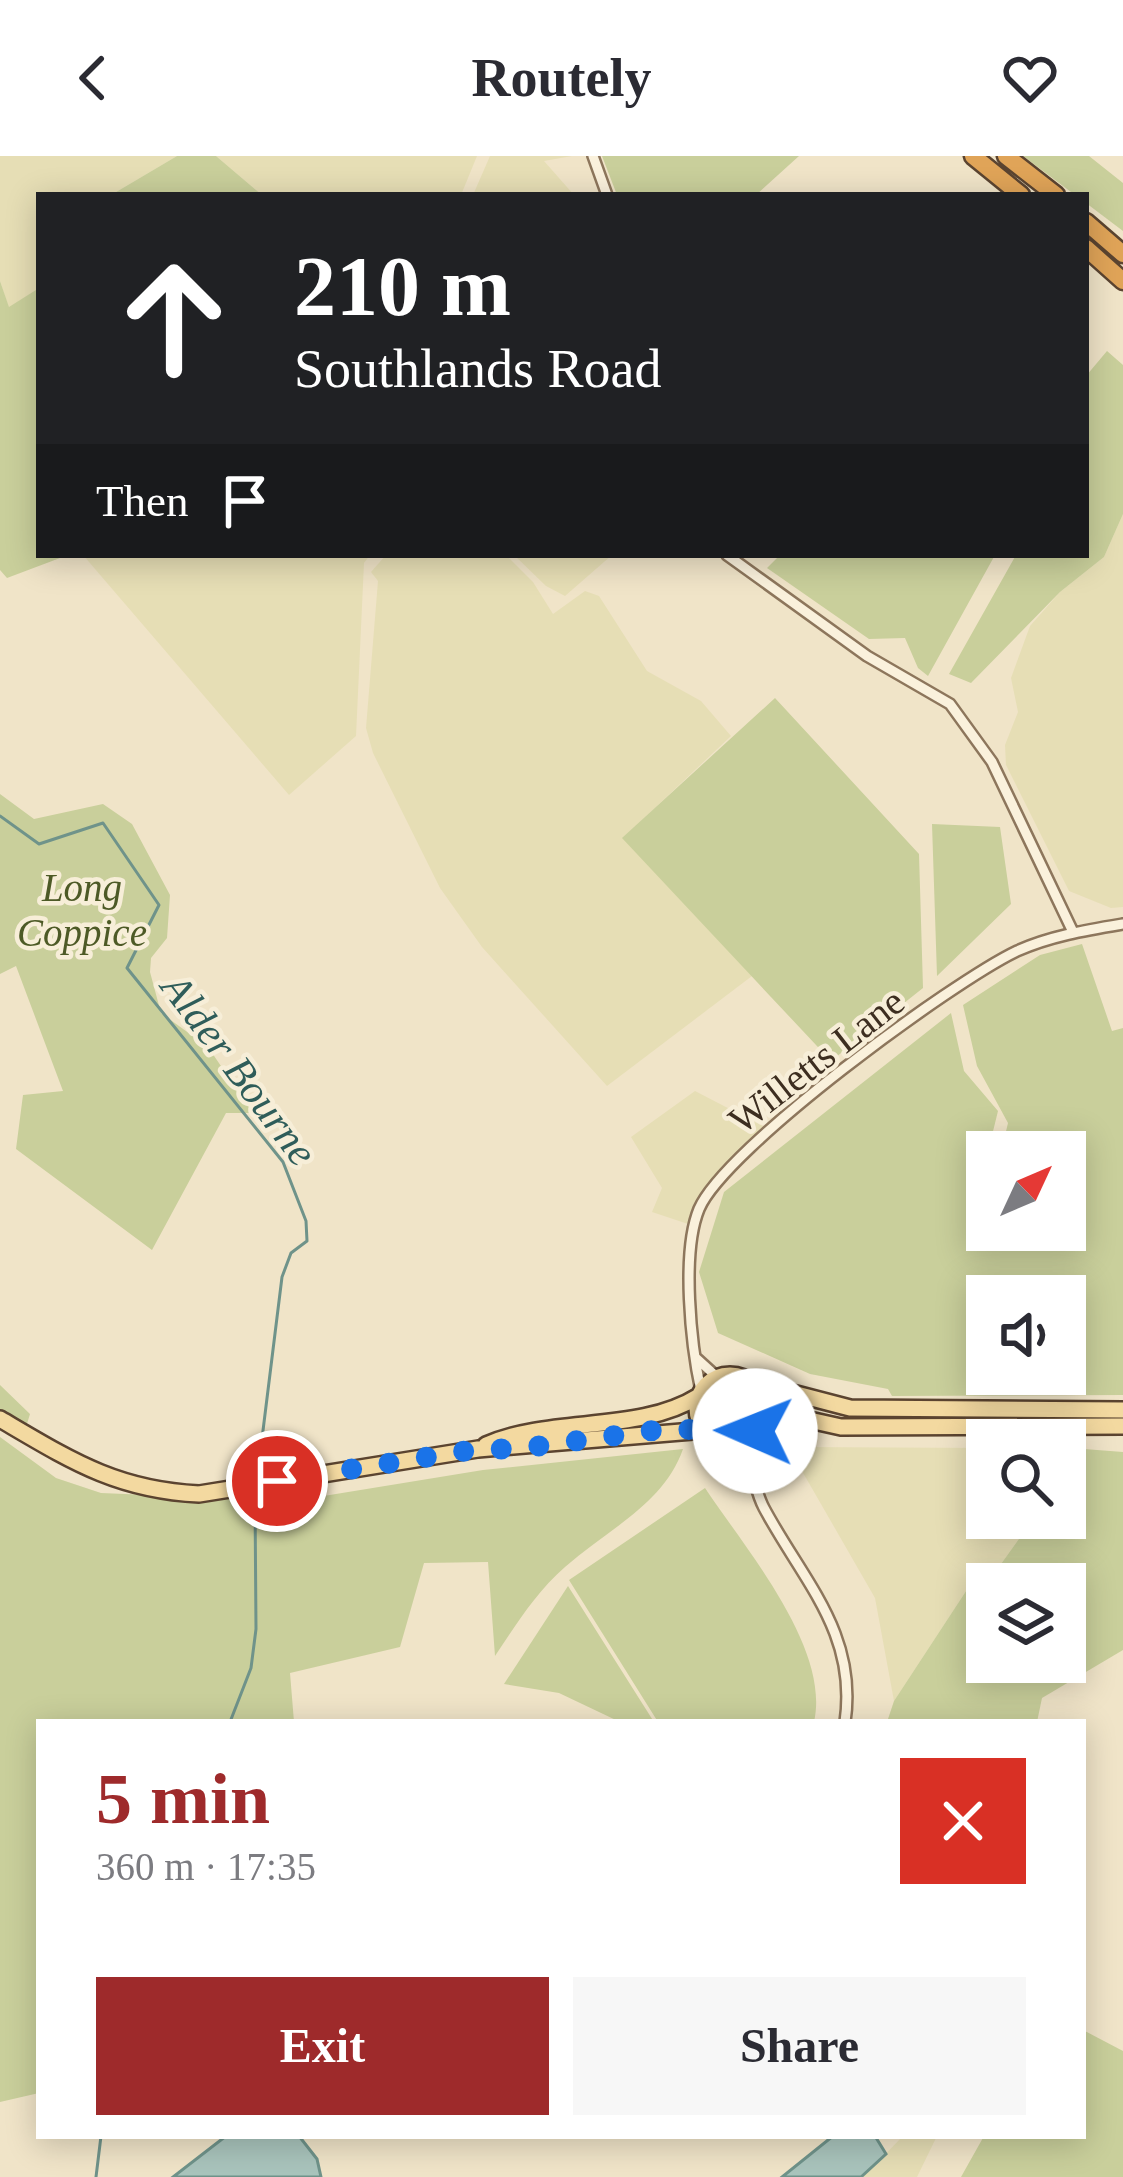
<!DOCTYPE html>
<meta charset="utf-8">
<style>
:root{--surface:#fff;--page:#f7f7f7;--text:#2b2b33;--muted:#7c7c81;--accent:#9e2a2b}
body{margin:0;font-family:"Times New Roman",serif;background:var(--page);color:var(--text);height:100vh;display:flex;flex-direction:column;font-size:45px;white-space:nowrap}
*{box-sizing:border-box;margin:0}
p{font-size:39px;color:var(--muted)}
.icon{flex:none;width:66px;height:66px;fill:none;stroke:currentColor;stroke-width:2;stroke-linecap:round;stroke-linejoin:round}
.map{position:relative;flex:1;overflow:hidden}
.side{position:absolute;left:36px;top:1563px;width:1050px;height:420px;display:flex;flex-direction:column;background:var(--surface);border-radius:0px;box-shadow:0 6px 30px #0003}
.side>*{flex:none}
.guide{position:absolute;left:36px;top:36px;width:1053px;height:366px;border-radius:0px;box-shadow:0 6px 30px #0003;background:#202124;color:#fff;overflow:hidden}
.needle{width:78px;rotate:46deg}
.controls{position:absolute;left:966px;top:975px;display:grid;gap:24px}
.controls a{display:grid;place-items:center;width:120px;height:120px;border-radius:0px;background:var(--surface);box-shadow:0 6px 30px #0003;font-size:60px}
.pin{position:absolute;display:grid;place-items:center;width:102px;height:102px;color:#fff;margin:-51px;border:6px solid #fff;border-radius:50%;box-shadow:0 3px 12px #0007}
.me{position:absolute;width:132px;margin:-66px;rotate:271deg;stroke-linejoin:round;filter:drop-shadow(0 0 9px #0008)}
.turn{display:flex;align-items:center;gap:42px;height:252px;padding:0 60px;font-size:54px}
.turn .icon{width:156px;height:156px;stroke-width:2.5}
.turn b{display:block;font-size:84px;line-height:102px}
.then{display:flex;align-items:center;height:114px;padding:0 60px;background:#0003;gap:24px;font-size:45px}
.round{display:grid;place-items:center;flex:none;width:126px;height:126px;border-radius:0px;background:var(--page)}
.summary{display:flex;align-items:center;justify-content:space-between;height:204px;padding:0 60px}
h1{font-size:72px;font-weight:800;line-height:90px;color:var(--accent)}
.cta{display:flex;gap:24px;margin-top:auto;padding:24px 60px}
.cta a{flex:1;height:138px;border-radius:0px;background:var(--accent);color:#fff;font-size:48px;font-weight:800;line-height:138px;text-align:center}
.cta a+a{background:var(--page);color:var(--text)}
header{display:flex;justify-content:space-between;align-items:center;height:156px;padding:0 60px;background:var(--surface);font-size:54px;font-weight:800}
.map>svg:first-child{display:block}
.farmland{fill:#e6deb5}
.green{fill:#c9cf9b;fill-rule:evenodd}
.water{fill:#a9c4bc;stroke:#6f938a;stroke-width:3}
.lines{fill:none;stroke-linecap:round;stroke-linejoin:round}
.stream{stroke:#6f938a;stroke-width:3}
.street-casing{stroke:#8d765c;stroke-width:14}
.primary-casing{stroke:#5b4430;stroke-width:20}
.highway-casing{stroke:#5b4430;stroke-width:21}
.street{stroke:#faf1dc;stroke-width:9}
.primary{stroke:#f3d9a0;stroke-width:15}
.highway{stroke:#e0a458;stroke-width:16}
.route{stroke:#1a73e8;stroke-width:21;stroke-dasharray:0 37.8}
.labels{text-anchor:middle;stroke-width:9;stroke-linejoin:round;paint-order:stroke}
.park-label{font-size:39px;font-style:italic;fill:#4d5a26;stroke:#f7eed8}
.street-label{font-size:39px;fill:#3d2e20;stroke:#f7eed8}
.water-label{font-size:42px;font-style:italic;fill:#2f5d5a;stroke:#f7eed8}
</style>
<header><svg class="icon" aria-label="back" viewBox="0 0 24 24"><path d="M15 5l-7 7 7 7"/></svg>Routely<svg class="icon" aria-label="heart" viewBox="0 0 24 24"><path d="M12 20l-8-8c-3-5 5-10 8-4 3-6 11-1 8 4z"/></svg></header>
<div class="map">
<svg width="1123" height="2021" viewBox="0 0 1123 2021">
<rect width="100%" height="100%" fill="#f0e4c8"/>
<path class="farmland" d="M0 0H177L111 39H39V132L9 152 0 125Z
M216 0H477L461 39H262Z
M490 0H572L544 5 574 39H473Z
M1123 358V751L1111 752 1069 735 1006 609 1005 589 1018 556 1011 522 1030 470 1060 436 1104 401Z
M83 399H370L364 407 356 580 289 639Z
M386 399H506L533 426 553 458 585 435 599 440 647 515 701 545 731 580 623 682 752 820 607 930 482 791 440 732 373 597 366 572 378 425 371 416Z
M514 399H612L565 440 546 430Z
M695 935 772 975 725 1015 694 1070 652 1056 662 1032 631 981Z
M795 1291 987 1292V1362H1034L1001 1408 970 1429 894 1545 875 1442 802 1315Z
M903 1980H937L917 2021H863Z"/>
<path class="green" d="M177 0H216L262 39H111Z
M602 0H799L756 39H617Z
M1023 0H1089L1123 27V75L1086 47V39H1075Z
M0 125 9 151 39 132V399H68L7 422 0 414Z
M1107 195 1123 209V358L1104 401 1060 436 971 527 949 518 1016 399H1086V220Z
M780 399H995L928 520 918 512 905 482 869 483 767 412Z
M775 542 919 698 923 832 831 905 622 682Z
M0 638 34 663 103 648 132 668 170 739 167 782 151 802 150 816 161 857 208 891 253 957H226L152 1094 16 993 23 939 63 935 16 810 0 818Z
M932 668 1000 671 1011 748 937 820Z
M1082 788 1112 875 1123 872V1239L892 1240 888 1233 810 1218 718 1177 699 1116 724 1036 951 857 964 915 998 955 982 1020 987 1026V1074H1065V996H1001L1008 967 977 910 963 849 1040 799ZM987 1140H1065V1218H987Z
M705 1252a26 26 0 1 1 52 0a26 26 0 1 1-52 0Z
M0 1229 30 1258 26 1271 0 1256Z
M0 1281 56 1322 101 1337 293 1345 483 1314 683 1293C664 1348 608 1373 565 1411 536 1436 516 1469 495 1500L488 1406 424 1407 400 1491 290 1517 294 1566H39V1937L0 1946Z
M1084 1293 1123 1296V1494L1042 1542 1037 1566H887L894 1545 970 1429 1001 1408 1034 1362H1065V1319ZM987 1428H1065V1506H987Z
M705 1332C744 1391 831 1492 814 1566H658L569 1424Z
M568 1430 654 1566H620L559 1537 504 1528Z
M1083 1874 1123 1895V2021H961L984 1980H1083Z"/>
<path class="water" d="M226 1980H299L317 2003 321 2021H173Z
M833 1980H875L886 1998 861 2021H782Z"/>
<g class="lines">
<path class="stream" d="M0 660 39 688 103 667 159 749 127 812 283 1006 306 1065 307 1085 291 1097 282 1121 257 1323
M230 1566 251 1512 256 1473 255 1342
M96 2021 101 1980"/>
<g class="street-casing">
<path id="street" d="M593 0 607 39
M727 399 867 500 950 548 992 606 1073 776
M695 1201 717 1221
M701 1235C691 1189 681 1097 699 1053 725 992 952 826 1017 795 1050 780 1087 774 1123 768
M734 1285C754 1302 752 1330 764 1352 803 1425 858 1477 845 1566
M750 1309 755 1275"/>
</g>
<g class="primary-casing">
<path id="primary" d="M697 1252a33 33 0 1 1 66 0a33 33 0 1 1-66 0Z
M754 1227 850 1252 1123 1254
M0 1263C70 1304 116 1334 199 1338L478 1293 705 1274
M761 1266 787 1259 841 1271 1123 1270
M486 1289C552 1260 638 1278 699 1240"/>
</g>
<g class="highway-casing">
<path id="highway" d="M973 0 1021 39
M1006 0 1056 39
M1086 66 1123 98
M1086 92 1123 125"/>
</g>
<use href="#street" class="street"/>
<use href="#primary" class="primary"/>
<use href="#highway" class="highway"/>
</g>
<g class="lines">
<path class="route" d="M277 1325 478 1293H516L664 1273 705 1274 734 1285 755 1275"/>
</g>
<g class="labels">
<g class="park-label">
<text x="82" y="745">Long<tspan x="82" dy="45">Coppice</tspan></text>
</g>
<g class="street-label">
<text transform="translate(816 904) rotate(-38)" y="14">Willetts Lane</text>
</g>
<g class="water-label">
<text transform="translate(240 913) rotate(53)" y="15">Alder Bourne</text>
</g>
</g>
</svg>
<div class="controls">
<a><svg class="needle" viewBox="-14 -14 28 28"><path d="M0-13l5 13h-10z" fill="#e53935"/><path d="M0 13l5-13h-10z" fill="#7c7c81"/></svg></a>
<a><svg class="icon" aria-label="sound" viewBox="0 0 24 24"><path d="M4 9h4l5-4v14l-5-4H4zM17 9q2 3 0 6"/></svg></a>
<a><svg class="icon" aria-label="search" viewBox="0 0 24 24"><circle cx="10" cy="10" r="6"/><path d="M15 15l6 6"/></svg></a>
<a><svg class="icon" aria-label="layers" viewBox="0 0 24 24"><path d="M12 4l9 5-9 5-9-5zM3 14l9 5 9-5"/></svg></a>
</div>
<div class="pin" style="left:277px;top:1325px;background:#d93025"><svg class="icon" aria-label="arrive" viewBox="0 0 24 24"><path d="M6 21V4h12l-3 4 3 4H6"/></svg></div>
<svg class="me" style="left:755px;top:1275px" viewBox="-20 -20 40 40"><circle r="19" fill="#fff"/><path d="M0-13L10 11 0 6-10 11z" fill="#1a73e8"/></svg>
<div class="guide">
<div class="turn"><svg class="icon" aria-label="ahead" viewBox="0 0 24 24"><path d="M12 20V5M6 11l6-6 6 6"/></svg><div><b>210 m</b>Southlands Road</div></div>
<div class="then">Then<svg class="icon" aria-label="arrive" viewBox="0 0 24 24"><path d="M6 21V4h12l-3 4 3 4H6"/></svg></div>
</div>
<section class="side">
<div class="summary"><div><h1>5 min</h1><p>360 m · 17:35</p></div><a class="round" style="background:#d93025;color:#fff"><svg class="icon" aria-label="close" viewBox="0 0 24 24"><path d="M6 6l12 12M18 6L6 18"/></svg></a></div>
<div class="cta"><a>Exit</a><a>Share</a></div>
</section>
</div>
